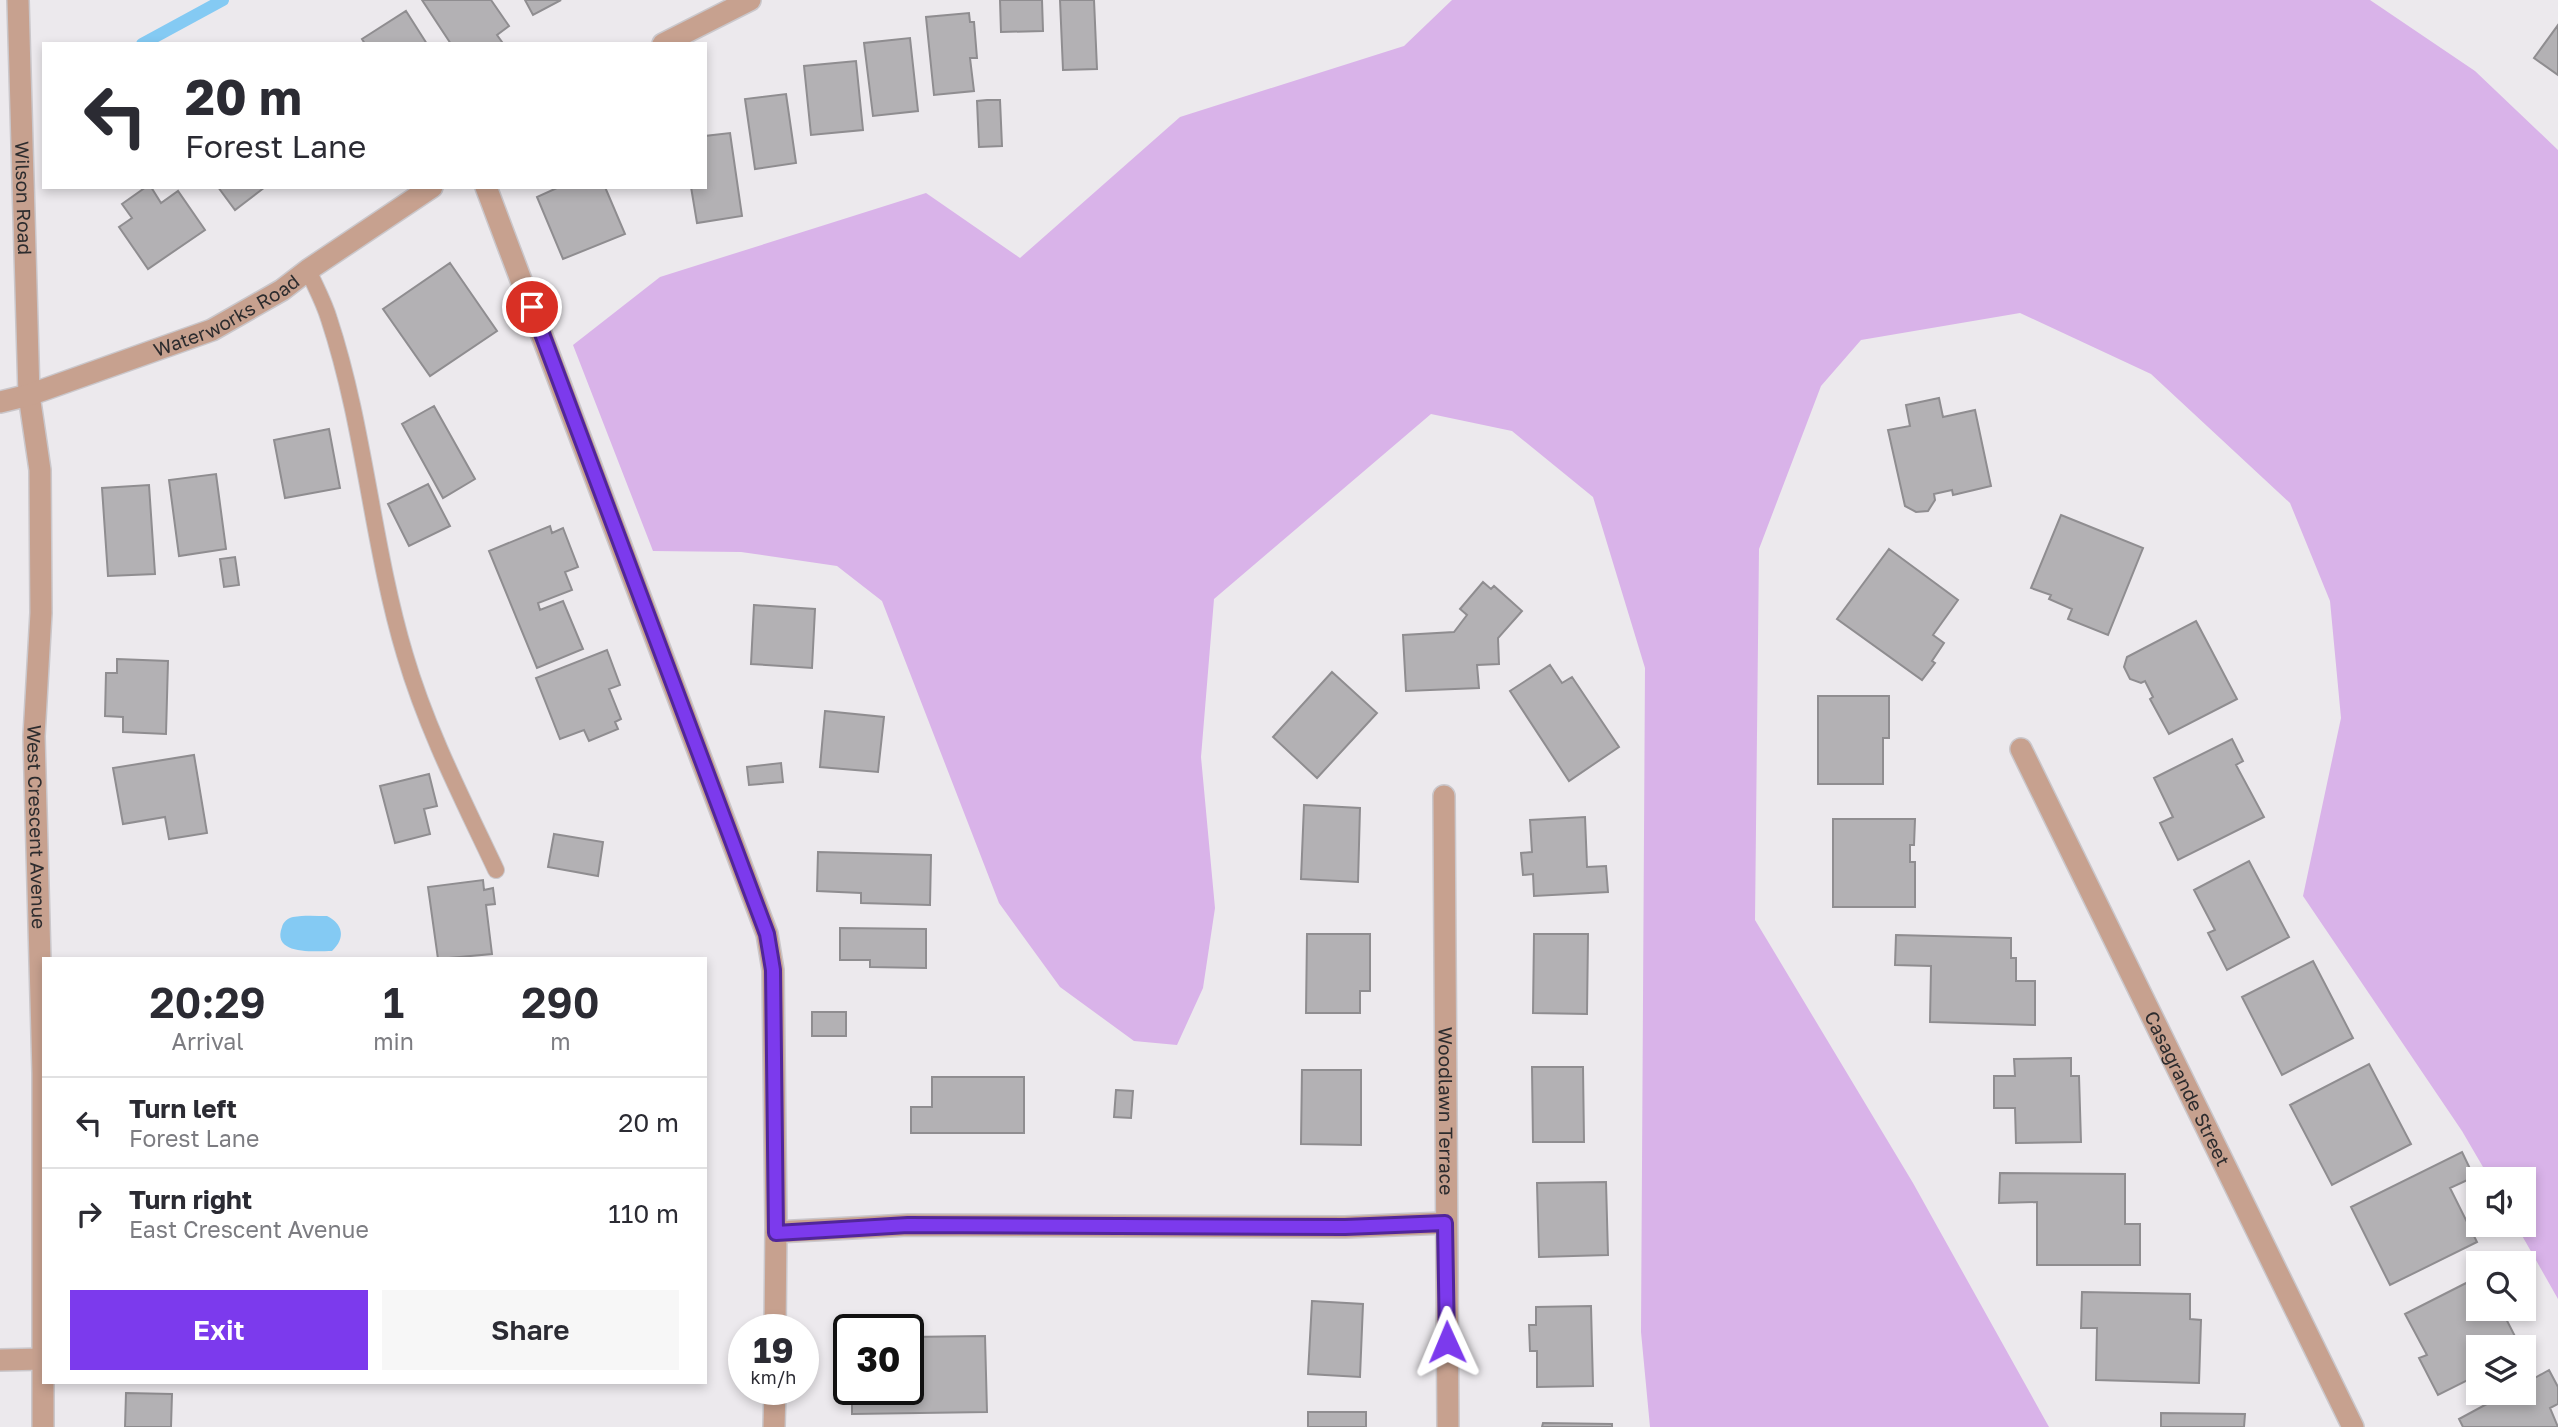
<!DOCTYPE html>
<style>
:root{--surface:#fff;--page:#f7f7f7;--text:#2b2b33;--muted:#7c7c81;--line:#e1e1e2;--accent:#7c3aed}
body{margin:0;font-family:"Golos Text",sans-serif;background:var(--page);color:var(--text);height:100vh;display:flex;flex-direction:column;font-size:26px;white-space:nowrap}
*{box-sizing:border-box;margin:0}
p{font-size:23px;color:var(--muted)}
.icon{flex:none;width:38px;height:38px;fill:none;stroke:currentColor;stroke-width:2;stroke-linecap:round;stroke-linejoin:round}
.map{position:relative;flex:1;overflow:hidden}
.details{position:absolute;left:42px;top:957px;width:665px;height:427px;display:flex;flex-direction:column;background:var(--surface);border-radius:0px;box-shadow:0 4px 10px #0003}
.details>*{flex:none}
.guide{position:absolute;left:42px;top:42px;width:665px;height:147px;border-radius:0px;box-shadow:0 4px 10px #0003;background:#fff;color:var(--text);overflow:hidden}
.fabs{position:absolute;left:2466px;top:1167px;display:grid;gap:14px}
.fabs a{display:grid;place-items:center;width:70px;height:70px;border-radius:0px;background:var(--surface);box-shadow:0 4px 10px #0003;font-size:35px}
.speed{position:absolute;left:728px;top:1314px;display:flex;gap:14px;font-size:35px;font-weight:700;text-align:center}
.speed>*{display:grid;place-content:center;width:91px;height:91px;border-radius:50%;background:var(--surface);box-shadow:0 4px 10px #0003;line-height:1}
.speed small{font-size:18px;font-weight:400}
.speed .limit{border:4px solid #111;border-radius:10px;background:#fff;color:#111}
.pin{position:absolute;display:grid;place-items:center;width:60px;height:60px;color:#fff;margin:-30px;border:4px solid #fff;border-radius:50%;box-shadow:0 2px 7px #0007}
.me{position:absolute;width:77px;margin:-38px;rotate:359deg;stroke-linejoin:round;filter:drop-shadow(0 0 5px #0008)}
.turn{display:flex;align-items:center;gap:24px;height:147px;padding:0 28px;font-size:32px}
.turn .icon{width:91px;height:91px;stroke-width:2.5}
.turn b{display:block;font-size:49px;line-height:60px}
.eta{display:flex;justify-content:space-evenly;align-items:center;height:119px;text-align:center}
.eta b{font-size:42px;font-weight:600;line-height:49px}
.action{display:flex;gap:14px;margin-top:auto;padding:14px 28px}
.action a{flex:1;height:80px;border-radius:0px;background:var(--accent);color:#fff;font-size:28px;font-weight:600;line-height:80px;text-align:center}
.action a+a{background:var(--page);color:var(--text)}
ul{padding:0;list-style:none}
li{display:flex;align-items:center;gap:21px;height:91px;padding:0 28px;border-top:2px solid var(--line)}
li div{flex:1}
li b{display:block;font-size:26px}
li em{font-style:normal}
.map>svg:first-child{display:block}
.green{fill:#d9b3e9}
.water{fill:#84caf3}
.lines{fill:none;stroke-linecap:round;stroke-linejoin:round}
.stream{stroke:#84caf3;stroke-width:12}
.building{fill:#b3b1b4;stroke:#8f8d90;stroke-width:2}
.lane-casing{stroke:#cac7cb;stroke-width:18}
.street-casing{stroke:#cac7cb;stroke-width:24}
.lane{stroke:#c7a18f;stroke-width:16}
.street{stroke:#c7a18f;stroke-width:21}
.route-casing{stroke:#51269a;stroke-width:18}
.route{stroke:#7c3aed;stroke-width:12}
.labels{text-anchor:middle;stroke-width:6;stroke-linejoin:round;paint-order:stroke}
.street-label{font-size:19px;fill:#2d2c2e;stroke:#fff}
</style>
<div class="map">
<svg width="2558" height="1427" viewBox="0 0 2558 1427">
<rect width="100%" height="100%" fill="#ece9ed"/>
<path class="green" d="M1452 0H2370L2475 71 2558 150V1299L2516 1225H2524V1180L2490 1179 2462 1131 2303 896 2341 718 2330 601 2290 503 2151 374 2020 313 1861 340 1821 386 1759 549 1755 920 1913 1183 2049 1427H1650L1641 1332 1645 668 1593 497 1512 431 1431 414 1214 599 1201 757 1215 908 1203 988 1177 1045 1134 1041 1060 987 999 903 882 601 837 566 741 552 653 551 573 345 660 277 926 193 1020 258 1180 117 1404 46Z"/>
<path class="water" d="M327 916C343 924 346 938 332 951 317 951 271 956 282 927 283 922 288 918 293 917 304 915 316 916 327 916Z"/>
<g class="lines">
<path class="stream" d="M142 44 223 0"/>
</g>
<path class="building" d="M422 0H491L509 26 497 35 502 42 499 44H451Z
M525 0H561L533 15Z
M1000 0H1042L1043 31 1001 32Z
M1060 0H1094L1097 69 1063 70Z
M406 11 427 44H365L362 39Z
M969 13 970 22H974L977 58H970L974 91 934 95 926 17Z
M2558 25V75L2534 58Z
M910 38 918 111 873 116 864 43Z
M856 61 863 130 811 135 804 66Z
M786 94 796 163 755 169 745 99Z
M987 100H1000L1002 146 979 147 977 101Z
M730 133 742 216 697 223 691 187H705V136Z
M146 187H151L161 203 178 191 205 230 148 269 119 227 132 218 122 204Z
M218 187H265L235 210Z
M559 187H605L625 234 563 259 537 197Z
M450 263 497 331 430 376 383 309Z
M1939 398 1943 417 1975 410 1991 486 1953 495 1952 490 1934 494 1935 500 1928 511 1916 512 1905 506 1888 430 1910 426 1906 405Z
M434 406 475 479 443 498 402 424Z
M329 429 340 488 285 498 274 440Z
M216 474 226 549 179 556 169 480Z
M428 484 450 526 409 546 388 504Z
M149 485 155 574 108 576 102 488Z
M2061 515 2143 548 2108 635 2068 619 2072 609 2049 599 2051 595 2031 588Z
M550 526 552 533 563 528 578 567 565 572 572 590 538 603 540 610 563 601 583 649 537 668 489 551Z
M1889 549 1958 600 1933 635 1944 643 1932 661 1935 663 1922 680 1837 619Z
M235 557 239 585 224 587 220 559Z
M1483 582 1491 589 1494 586 1522 611 1498 638 1499 664 1477 665 1479 688 1406 691 1403 635 1454 632 1467 615 1460 609Z
M754 605 815 609 812 668 751 664Z
M2196 621 2237 699 2169 734 2150 699 2153 697 2145 681 2141 683 2130 679 2124 667 2127 657Z
M607 650 620 685 609 689 621 719 615 722 618 729 589 741 584 730 560 739 536 678Z
M117 659 168 661 166 734 123 732V717L105 716 106 673H117Z
M1550 665 1562 683 1572 677 1619 747 1569 781 1510 691Z
M1332 672 1377 713 1317 778 1273 737Z
M1818 696H1889V738H1883V784H1818Z
M825 711 884 717 878 772 820 767Z
M2232 739 2243 761 2236 765 2264 817 2178 860 2160 823 2173 817 2154 778Z
M194 755 207 833 169 839 165 817 123 824 113 768Z
M781 763 783 782 749 785 747 767Z
M429 774 437 806 424 809 430 834 395 843 380 786Z
M1304 805 1360 808 1358 882 1301 879Z
M1585 817 1587 867 1606 866 1608 892 1534 896 1533 874 1523 875 1521 853 1532 852 1530 820Z
M1833 819H1915L1914 845H1910V862H1915V907H1833Z
M554 834 603 842 598 876 548 867Z
M818 852 931 855 930 905 861 903V893L817 891Z
M2249 861 2289 937 2227 970 2208 933 2215 930 2194 890Z
M483 880 484 890 493 888 495 904 486 905 492 954 438 959 428 887Z
M840 928 926 929V968L870 967V960H840Z
M1307 934H1370V991H1360V1013H1306Z
M1534 934H1588L1587 1014 1533 1013Z
M1896 935 2011 938V958H2016V981H2035V1025L1930 1022 1931 966 1895 965Z
M2313 961 2353 1038 2282 1075 2242 997Z
M812 1012H846V1036H812Z
M2071 1058V1076H2079L2081 1142 2016 1143 2015 1108H1994V1076H2015L2014 1059Z
M2369 1064 2411 1144 2332 1185 2290 1105Z
M1532 1067H1583L1584 1142H1533Z
M1302 1070H1361V1145L1301 1144Z
M932 1077H1024V1133H911V1107H932Z
M1116 1090 1133 1091 1131 1118 1114 1117Z
M2462 1152 2474 1177 2450 1188 2477 1242 2390 1285 2351 1207Z
M2000 1173 2125 1174V1224H2140V1265H2037V1202L1999 1203Z
M1606 1182 1608 1255 1539 1257 1537 1183Z
M2478 1277V1309H2501L2521 1348H2478V1375L2438 1395 2419 1358 2427 1355 2405 1314Z
M2082 1292 2190 1294V1319L2201 1320 2199 1383 2096 1380 2097 1328H2081Z
M1312 1301 1363 1304 1360 1377 1308 1374Z
M1591 1306 1593 1386 1537 1387V1351H1530L1529 1325H1536V1307Z
M985 1336 987 1412 852 1414V1390H908V1337Z
M841 1362H849V1387H842Z
M2549 1370 2558 1387V1404L2550 1408 2558 1427H2463L2459 1419 2507 1393H2524V1384Z
M126 1393 172 1394 171 1427H125Z
M1308 1412H1366V1427H1308Z
M2161 1413 2245 1414 2244 1427H2161Z
M1543 1423 1612 1424V1427H1542Z"/>
<g class="lines">
<g class="lane-casing">
<path id="lane" d="M308 270C315 286 324 302 329 319 365 428 372 545 405 655 427 730 463 800 496 870"/>
</g>
<g class="street-casing">
<g id="street">
<path id="s1" d="M18 0 29 395 40 470 41 613 34 736 43 1073V1427"/>
<path d="M663 44 750 0"/>
<path d="M486 187 767 934 773 970 776 1226 775 1330"/>
<path id="s2" d="M0 402 29 395 212 330 282 290 308 270 432 187"/>
<path id="s3" d="M2021 749 2353 1427"/>
<path id="s4" d="M1444 796 1448 1427"/>
<path d="M776 1232 908 1225 1345 1227 1445 1223"/>
<path d="M0 1360 43 1359"/>
<path d="M774 1427 775 1390"/>
</g>
</g>
<use href="#lane" class="lane"/>
<use href="#street" class="street"/>
</g>
<g class="lines">
<g class="route-casing">
<path id="route" d="M532 307 767 934 773 970 776 1233 908 1225 1345 1227 1445 1223 1447 1342"/>
</g>
<use href="#route" class="route"/>
</g>
<g class="labels">
<g class="street-label">
<text dy="7" stroke="none"><textPath href="#s1" startOffset="198">Wilson Road</textPath></text>
<text dy="7" stroke="none"><textPath href="#s2" startOffset="243">Waterworks Road</textPath></text>
<text dy="7" stroke="none"><textPath href="#s1" startOffset="828">West Crescent Avenue</textPath></text>
<text dy="7" stroke="none"><textPath href="#s3" startOffset="378">Casagrande Street</textPath></text>
<text dy="7" stroke="none"><textPath href="#s4" startOffset="315">Woodlawn Terrace</textPath></text>
</g>
</g>
</svg>
<div class="fabs">
<a><svg class="icon" aria-label="sound" viewBox="0 0 24 24"><path d="M4 9h4l5-4v14l-5-4H4zM17 9q2 3 0 6"/></svg></a>
<a><svg class="icon" aria-label="search" viewBox="0 0 24 24"><circle cx="10" cy="10" r="6"/><path d="M15 15l6 6"/></svg></a>
<a><svg class="icon" aria-label="layers" viewBox="0 0 24 24"><path d="M12 4l9 5-9 5-9-5zM3 14l9 5 9-5"/></svg></a>
</div>
<div class="speed"><div>19<small>km/h</small></div><div class="limit">30</div></div>
<div class="pin" style="left:532px;top:307px;background:#d93025"><svg class="icon" aria-label="arrive" viewBox="0 0 24 24"><path d="M6 21V4h12l-3 4 3 4H6"/></svg></div>
<svg class="me" style="left:1447px;top:1342px" viewBox="-20 -20 40 40"><path d="M0-17L14 15 0 8-14 15z" fill="#7c3aed" stroke="#fff" stroke-width="4"/></svg>
<div class="guide">
<div class="turn"><svg class="icon" aria-label="left" viewBox="0 0 24 24"><path d="M17 20v-9H6M10 6l-5 5 5 5"/></svg><div><b>20 m</b>Forest Lane</div></div>
</div>
<section class="details">
<div class="eta">
<div><b>20:29</b><p>Arrival</p></div>
<div><b>1</b><p>min</p></div>
<div><b>290</b><p>m</p></div>
</div>
<ul>
<li><svg class="icon" aria-label="left" viewBox="0 0 24 24"><path d="M17 20v-9H6M10 6l-5 5 5 5"/></svg><div><b>Turn left</b><p>Forest Lane</p></div><em>20 m</em></li>
<li><svg class="icon" aria-label="right" viewBox="0 0 24 24"><path d="M7 20v-9h11M14 6l5 5-5 5"/></svg><div><b>Turn right</b><p>East Crescent Avenue</p></div><em>110 m</em></li>
</ul>
<div class="action"><a>Exit</a><a>Share</a></div>
</section>
</div>
